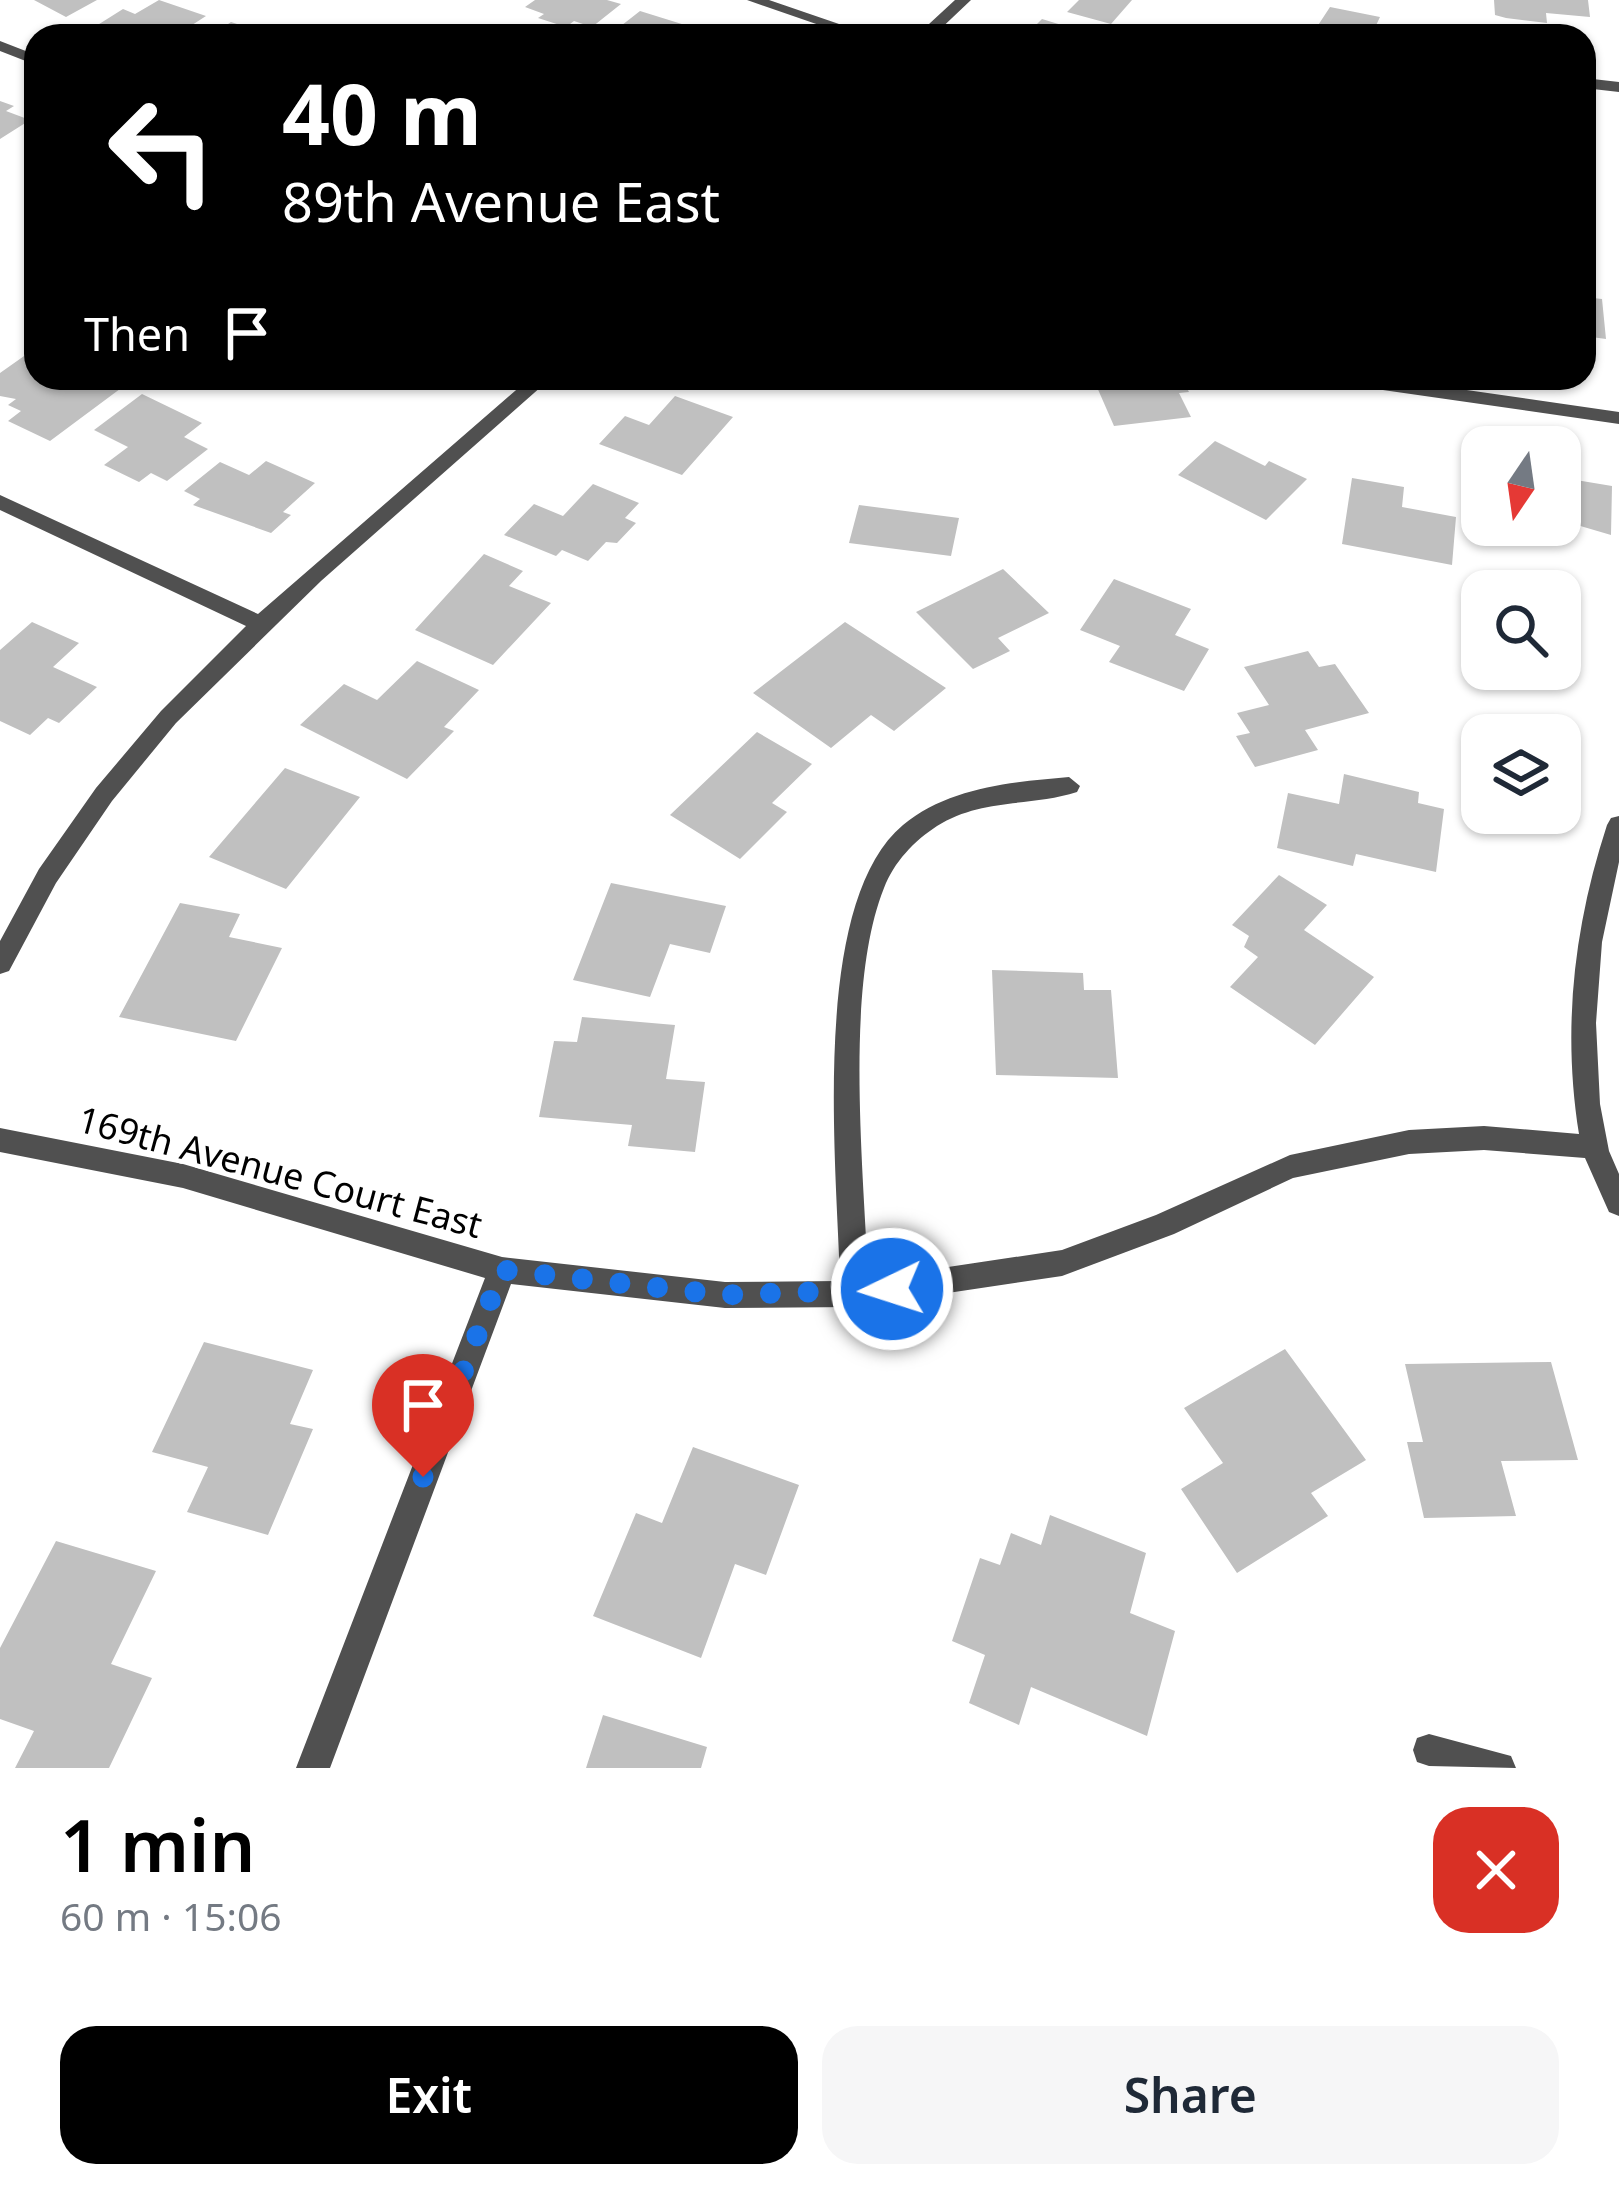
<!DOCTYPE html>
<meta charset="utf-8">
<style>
:root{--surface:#fff;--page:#f6f6f7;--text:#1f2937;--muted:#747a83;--accent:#000}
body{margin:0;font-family:"Noto Sans",sans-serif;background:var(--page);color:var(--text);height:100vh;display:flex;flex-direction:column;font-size:45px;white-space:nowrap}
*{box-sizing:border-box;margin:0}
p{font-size:39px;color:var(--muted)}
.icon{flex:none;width:66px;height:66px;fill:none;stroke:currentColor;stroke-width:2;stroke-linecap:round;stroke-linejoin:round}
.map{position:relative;height:1768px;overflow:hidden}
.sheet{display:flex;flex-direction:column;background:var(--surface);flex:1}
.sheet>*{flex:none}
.hud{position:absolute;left:24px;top:24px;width:1572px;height:366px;border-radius:36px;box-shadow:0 3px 9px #0004;background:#000;color:#fff;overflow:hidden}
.needle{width:78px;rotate:193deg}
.controls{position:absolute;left:1461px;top:426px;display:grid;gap:24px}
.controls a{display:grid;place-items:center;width:120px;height:120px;border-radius:24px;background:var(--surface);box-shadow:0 3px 9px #0004;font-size:60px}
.pin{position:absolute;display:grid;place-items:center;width:102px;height:102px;color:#fff;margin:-123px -51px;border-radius:50% 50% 50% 0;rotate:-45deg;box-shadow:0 0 12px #0007}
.pin .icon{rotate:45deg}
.me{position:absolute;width:132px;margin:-66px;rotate:266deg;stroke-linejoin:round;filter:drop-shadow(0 0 9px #0008)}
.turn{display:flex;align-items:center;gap:42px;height:252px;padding:0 60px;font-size:54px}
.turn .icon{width:156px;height:156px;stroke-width:2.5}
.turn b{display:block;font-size:84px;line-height:102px}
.then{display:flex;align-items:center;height:114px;padding:0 60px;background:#0003;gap:24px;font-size:45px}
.round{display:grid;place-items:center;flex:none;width:126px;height:126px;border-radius:36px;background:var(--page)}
.head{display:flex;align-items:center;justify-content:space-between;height:204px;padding:0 60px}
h1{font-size:72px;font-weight:600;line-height:90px;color:var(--accent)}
.cta{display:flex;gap:24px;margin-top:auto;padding:24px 60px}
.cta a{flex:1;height:138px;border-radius:36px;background:var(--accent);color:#fff;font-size:48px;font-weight:600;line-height:138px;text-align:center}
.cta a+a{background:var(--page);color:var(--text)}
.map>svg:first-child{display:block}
.building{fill:#c0c0c0}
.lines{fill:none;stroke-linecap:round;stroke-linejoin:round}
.street{fill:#505050;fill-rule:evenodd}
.route{stroke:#1a73e8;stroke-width:21;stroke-dasharray:0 37.8}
.labels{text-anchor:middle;stroke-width:9;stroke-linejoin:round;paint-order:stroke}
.street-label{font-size:36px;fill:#000;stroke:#fff}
</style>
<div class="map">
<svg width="1619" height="1768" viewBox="0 0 1619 1768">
<rect width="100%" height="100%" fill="#fff"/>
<path class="building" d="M34 0H97L66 17Z
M159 0 206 16 175 36H124L96 26 123 9 135 14Z
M535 0H607L621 4 592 27 574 21 566 27 538 18 544 14 525 7Z
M1079 0H1132L1111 24 1067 12Z
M1494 0H1588L1590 17 1546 13 1547 23 1506 18 1495 15Z
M1330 7 1380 17 1371 36H1311Z
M640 11 685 25 678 30 693 36H608Z
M1042 19 1078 30 1072 36H1025Z
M231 22 267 34 283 36H210Z
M0 101 14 106 6 111 30 120 0 139Z
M1584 297 1602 299 1606 339 1584 336Z
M34 349 36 378H118L128 383 50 441 8 421 21 411 8 405 16 399 0 396V373Z
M1093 378H1182L1189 392 1179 393 1191 417 1114 426Z
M142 394 202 423 184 437 208 449 167 481 151 473 139 482 104 465 128 447 94 430Z
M675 396 733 417 682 475 599 444 625 416 649 425Z
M1215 441 1265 466 1269 461 1307 479 1266 520 1178 475Z
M266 461 315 483 283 512 291 515 271 533 193 505 200 499 184 491 220 462 249 475Z
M1560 471 1571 472 1570 479 1612 486 1611 535 1560 520Z
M1352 478 1404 487 1402 507 1456 517 1452 565 1342 544Z
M593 484 639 503 625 518 636 523 617 543 606 542 588 561 562 550 556 556 504 535 534 504 563 516Z
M859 505 959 518 951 556 849 543Z
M484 554 523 571 509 586 551 603 493 665 415 630Z
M1003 569 1049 613 998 638 1010 651 973 669 916 612Z
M1114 579 1191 609 1175 635 1209 649 1184 691 1109 662 1120 646 1080 630Z
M32 622 79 643 53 667 97 687 59 723 48 718 30 735 0 721V650Z
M845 622 946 688 894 731 871 715 831 748 753 693Z
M1308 651 1319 667 1335 664 1369 713 1305 730 1318 750 1255 767 1236 736 1250 733 1237 713 1269 705 1244 667Z
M417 661 479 690 444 727 454 731 407 779 300 725 344 684 377 700Z
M757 732 812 764 772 803 787 812 740 859 670 815Z
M285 768 360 797 286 889 209 857Z
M1344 774 1419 792 1418 803 1444 809 1436 872 1356 854 1353 866 1277 848 1288 793 1339 804Z
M1279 875 1327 905 1304 930 1374 977 1315 1045 1230 987 1258 957 1244 947 1249 936 1232 925Z
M611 883 726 906 710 953 670 944 650 997 573 980Z
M180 903 240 914 229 937 282 948 236 1041 119 1017Z
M992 970 1083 973 1084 990H1111L1118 1078 996 1075Z
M582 1017 675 1025 666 1079 705 1082 695 1152 628 1146 632 1125 539 1117 554 1041 577 1042Z
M204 1342 313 1370 290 1424 313 1429 268 1535 187 1512 208 1467 152 1452Z
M1285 1349 1366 1460 1311 1493 1328 1516 1237 1573 1181 1489 1223 1463 1184 1408Z
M1551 1362 1578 1460 1501 1461 1516 1516 1424 1518 1407 1442H1423L1405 1364Z
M693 1447 799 1485 766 1575 735 1564 701 1658 593 1616 636 1513 662 1523Z
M1050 1515 1146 1553 1130 1613 1175 1631 1147 1736 1031 1687 1019 1725 969 1703 985 1655 952 1641 980 1558 1000 1565 1011 1533 1041 1545Z
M56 1541 156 1571 111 1664 152 1678 109 1768H15L34 1731 0 1719V1648Z
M603 1715 707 1747 701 1768H586Z"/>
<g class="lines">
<path class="street" d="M747 0H769L874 36H851Z
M955 0H971L933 36H916Z
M0 41 36 55V65L0 51Z
M1584 78 1619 82V92L1584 88Z
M530 378H551L321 581 176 723 112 801 56 883 9 971 0 974V941L39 869 96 788 161 711 246 626 0 510V495L258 614Z
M1332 378H1383L1619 412V424L1341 384Z
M1069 777 1080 786 1077 792C1030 807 981 798 937 826 914 841 894 862 884 888 844 988 864 1170 868 1279L1062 1250 1156 1215 1290 1155 1409 1130 1484 1126 1579 1134C1562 1028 1574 926 1607 825L1611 818 1619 816V862L1602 942 1596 1023 1600 1104 1609 1151 1619 1174V1216L1609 1212 1585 1158 1484 1150 1409 1154 1293 1178 1174 1234 1062 1276 854 1307 725 1308 511 1284 330 1768H296L485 1278 183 1188 0 1152V1128L183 1164 502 1257 725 1282 840 1281C837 1166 809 904 903 825 949 787 1012 782 1069 777Z
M1429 1734 1511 1756 1516 1768 1429 1766 1417 1762 1413 1750 1417 1738Z"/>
</g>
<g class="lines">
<path class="route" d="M423 1477 502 1270 724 1295 892 1289"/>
</g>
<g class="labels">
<g class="street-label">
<text transform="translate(280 1172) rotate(15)" y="13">169th Avenue Court East</text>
</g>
</g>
</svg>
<div class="controls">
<a><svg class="needle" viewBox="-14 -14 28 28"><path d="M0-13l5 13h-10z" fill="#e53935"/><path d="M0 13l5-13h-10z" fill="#747a83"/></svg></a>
<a><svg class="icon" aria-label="search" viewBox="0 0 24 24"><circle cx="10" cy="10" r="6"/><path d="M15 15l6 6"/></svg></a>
<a><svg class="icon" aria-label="layers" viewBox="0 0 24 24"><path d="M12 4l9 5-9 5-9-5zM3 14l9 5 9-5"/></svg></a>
</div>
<div class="pin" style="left:423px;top:1477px;background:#d93025"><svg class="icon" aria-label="arrive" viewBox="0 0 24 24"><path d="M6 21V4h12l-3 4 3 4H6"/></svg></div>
<svg class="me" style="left:892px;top:1289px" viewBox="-20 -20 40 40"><circle r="17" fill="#1a73e8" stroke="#fff" stroke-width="3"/><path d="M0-11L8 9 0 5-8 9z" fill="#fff"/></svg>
<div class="hud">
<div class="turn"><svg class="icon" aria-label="left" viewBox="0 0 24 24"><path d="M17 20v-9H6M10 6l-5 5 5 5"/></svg><div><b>40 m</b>89th Avenue East</div></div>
<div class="then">Then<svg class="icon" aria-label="arrive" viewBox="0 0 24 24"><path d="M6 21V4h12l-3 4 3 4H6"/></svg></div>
</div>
</div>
<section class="sheet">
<div class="head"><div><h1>1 min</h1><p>60 m · 15:06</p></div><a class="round" style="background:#d93025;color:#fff"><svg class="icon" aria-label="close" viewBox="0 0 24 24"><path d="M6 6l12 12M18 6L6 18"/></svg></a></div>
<div class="cta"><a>Exit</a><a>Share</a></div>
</section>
